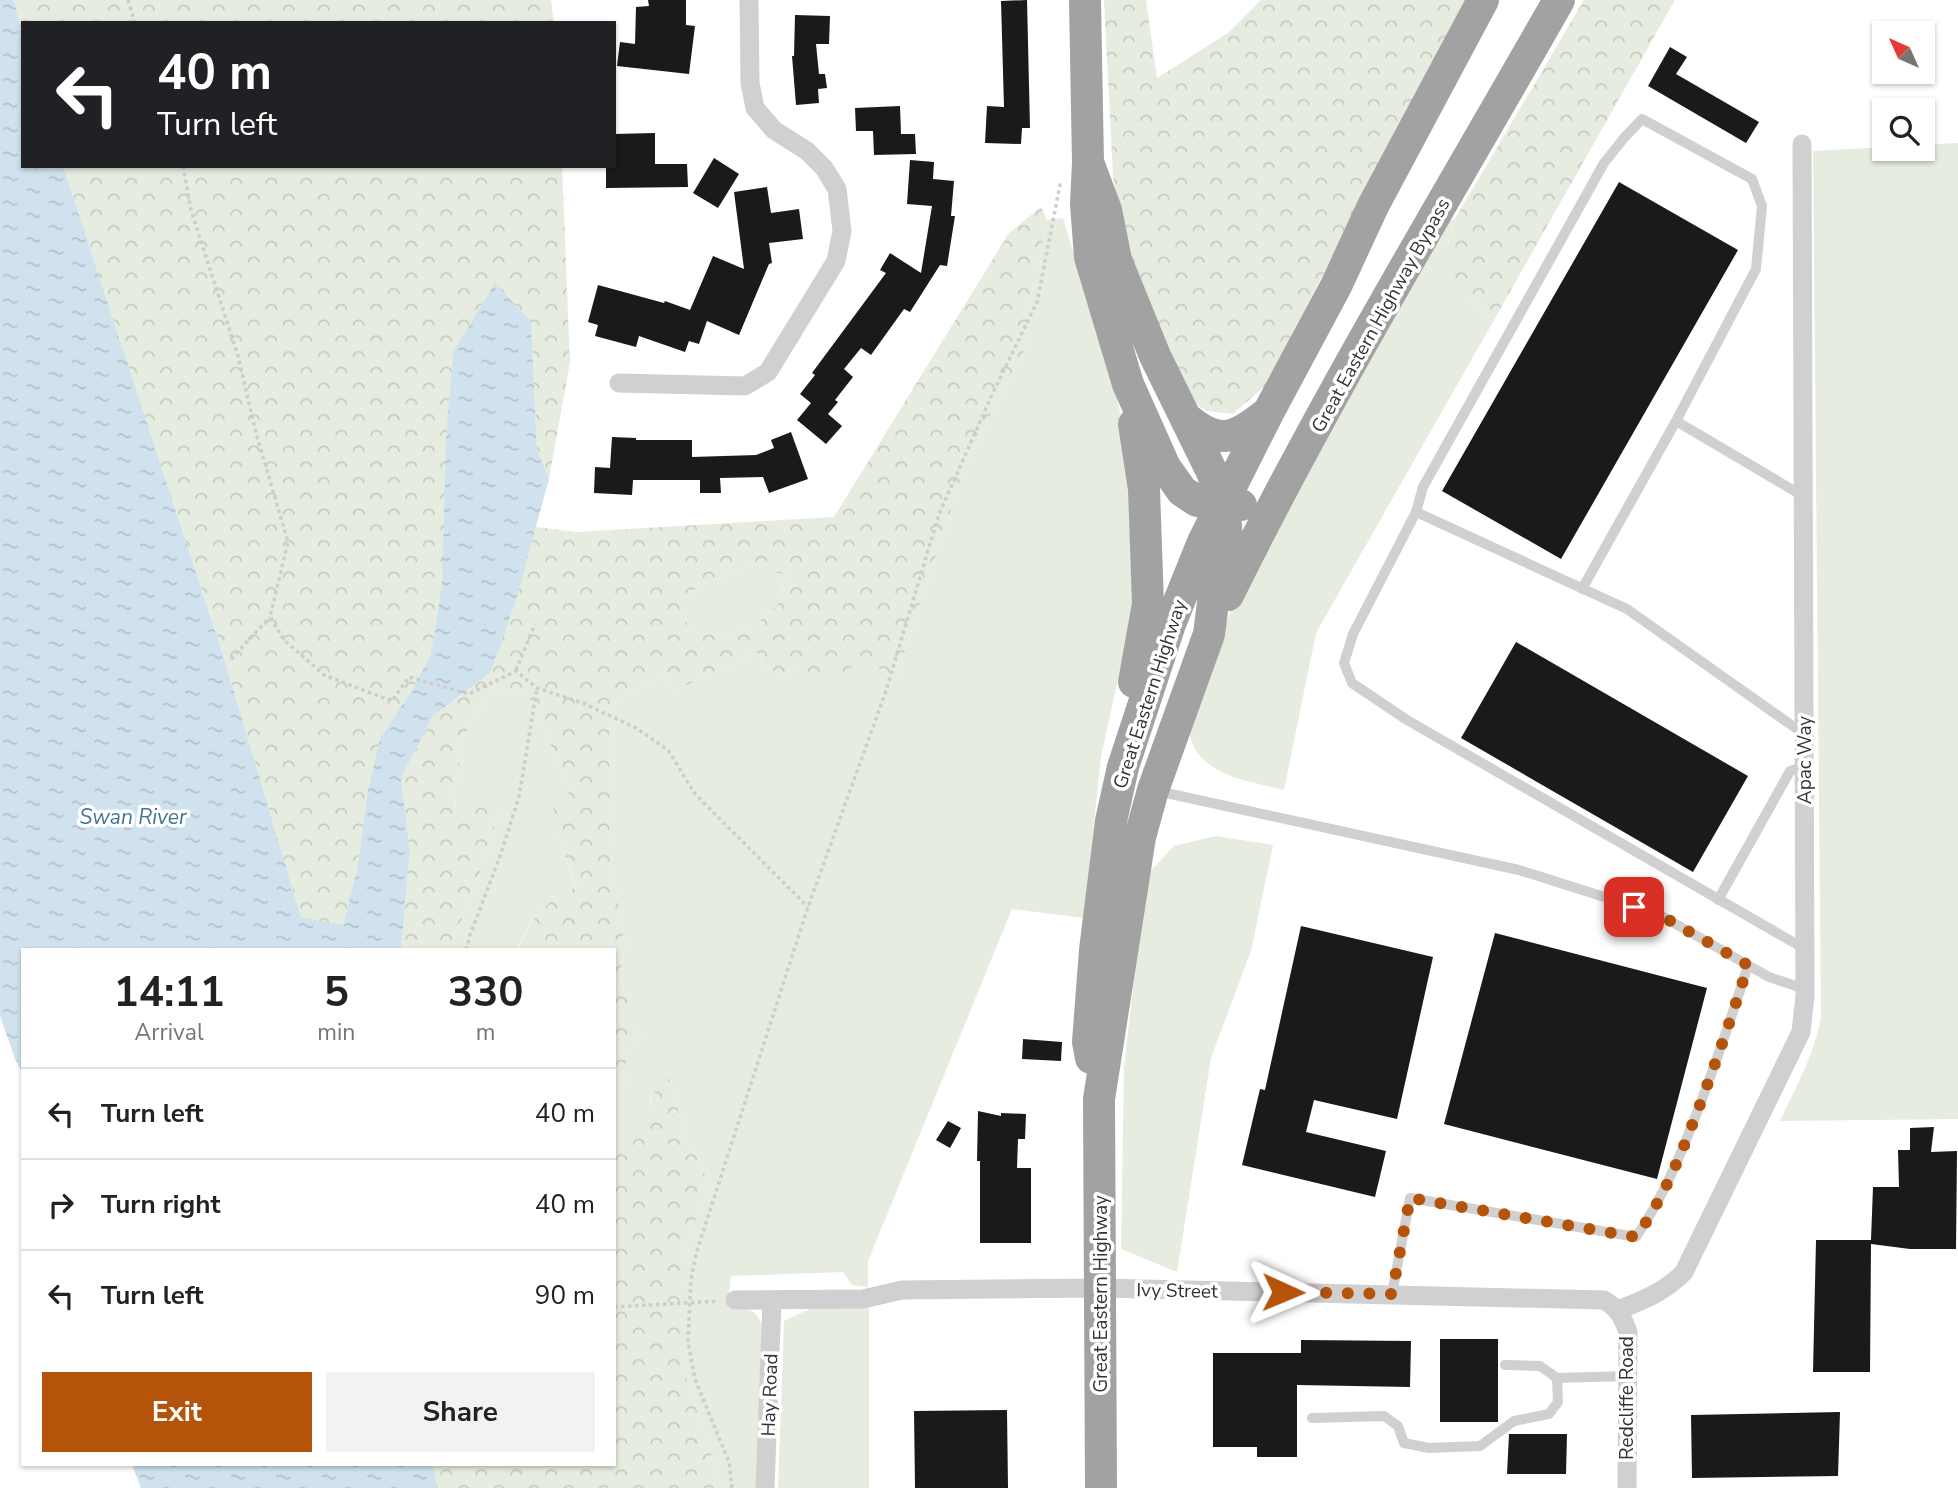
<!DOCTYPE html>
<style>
:root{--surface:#fff;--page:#f2f2f2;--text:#222;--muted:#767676;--line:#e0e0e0;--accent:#b45309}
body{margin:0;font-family:"Nunito Sans",sans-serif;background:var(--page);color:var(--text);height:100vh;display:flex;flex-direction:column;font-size:26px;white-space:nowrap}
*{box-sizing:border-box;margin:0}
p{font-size:23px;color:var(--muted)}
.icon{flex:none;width:38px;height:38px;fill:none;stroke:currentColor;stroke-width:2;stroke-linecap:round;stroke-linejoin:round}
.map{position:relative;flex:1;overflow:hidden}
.details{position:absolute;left:21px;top:948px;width:595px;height:518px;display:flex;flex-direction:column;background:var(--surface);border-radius:0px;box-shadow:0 2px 5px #0004}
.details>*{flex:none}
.hud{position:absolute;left:21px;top:21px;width:595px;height:147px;border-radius:0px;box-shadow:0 2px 5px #0004;background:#202124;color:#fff;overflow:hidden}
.needle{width:46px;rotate:315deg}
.fabs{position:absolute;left:1872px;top:21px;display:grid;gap:14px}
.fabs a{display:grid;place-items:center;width:63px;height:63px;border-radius:0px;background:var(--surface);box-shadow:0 2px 5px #0004;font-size:35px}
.pin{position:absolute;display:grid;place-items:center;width:60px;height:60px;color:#fff;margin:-30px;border-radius:14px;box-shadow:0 4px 10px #0006}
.me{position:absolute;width:77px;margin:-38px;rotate:91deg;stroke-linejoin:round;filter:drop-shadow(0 0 5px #0008)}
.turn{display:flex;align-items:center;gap:24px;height:147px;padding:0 21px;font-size:32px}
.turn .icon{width:91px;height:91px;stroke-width:2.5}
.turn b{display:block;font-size:49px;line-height:60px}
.eta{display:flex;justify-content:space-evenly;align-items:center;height:119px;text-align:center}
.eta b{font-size:42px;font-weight:700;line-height:49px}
.action{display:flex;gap:14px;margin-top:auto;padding:14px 21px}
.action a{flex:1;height:80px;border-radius:0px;background:var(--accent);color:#fff;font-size:28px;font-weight:700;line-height:80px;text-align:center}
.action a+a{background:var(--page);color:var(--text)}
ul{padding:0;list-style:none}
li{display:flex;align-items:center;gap:21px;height:91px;padding:0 21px;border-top:2px solid var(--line)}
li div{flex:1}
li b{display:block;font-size:26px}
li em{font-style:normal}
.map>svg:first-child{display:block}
.green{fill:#e6ecdf}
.forest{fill:url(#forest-crowns);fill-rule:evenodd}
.water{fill:url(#water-ripples)}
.building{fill:#1a1a1a}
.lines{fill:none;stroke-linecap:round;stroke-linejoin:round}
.path{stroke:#cdcdcd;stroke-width:3.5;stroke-dasharray:3.5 3.5;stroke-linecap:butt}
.service{stroke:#d0d0d0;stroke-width:10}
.minor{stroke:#d0d0d0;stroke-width:19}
.trunk{stroke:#a2a2a2;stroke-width:32}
.route{stroke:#b45309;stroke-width:12;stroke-dasharray:0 21.6}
.labels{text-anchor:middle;stroke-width:7;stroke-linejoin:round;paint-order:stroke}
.street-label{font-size:19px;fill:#333;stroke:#fff}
.water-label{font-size:21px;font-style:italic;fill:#3f7597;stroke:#fff}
</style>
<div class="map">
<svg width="1958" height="1488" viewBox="0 0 1958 1488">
<defs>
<pattern id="forest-crowns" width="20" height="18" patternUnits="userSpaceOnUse" patternTransform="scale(1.75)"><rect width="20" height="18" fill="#e6ecdf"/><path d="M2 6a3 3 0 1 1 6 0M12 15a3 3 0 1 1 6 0" fill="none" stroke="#c6cbc0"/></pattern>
<pattern id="water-ripples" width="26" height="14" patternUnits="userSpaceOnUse" patternTransform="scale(1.75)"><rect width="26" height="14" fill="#cfe2ee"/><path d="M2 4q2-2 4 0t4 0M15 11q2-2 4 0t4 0" fill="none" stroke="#b2c2cd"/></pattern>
</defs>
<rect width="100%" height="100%" fill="#fff"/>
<path class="green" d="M1958 143V1119L1780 1121C1796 1087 1814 1055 1821 1018L1813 151 1885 147V149H1923V145Z
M1456 217 1447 246 1463 294 1494 320 1316 633 1284 790C1249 781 1200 776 1190 736 1188 729 1190 721 1190 714L1242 582 1440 229Z
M1063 218 1118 401 1135 498 1136 596 1101 757 1084 918 1012 909 868 1261V1287L852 1285 843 1272 731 1276 727 1306C755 1309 758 1310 767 1339L759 1488H722L684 1370 682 1313 685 1244 709 1189 701 1162 688 1146 670 1079 651 1098 643 1128 632 1145 614 1140V1093L625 1085 626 1060 641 1034 633 1018 620 977 625 947 611 856 609 734 613 701 647 686 665 672 673 691 736 663 756 652 768 669 788 677 798 662 862 658 896 679 966 463 1025 349 1031 297 1047 220Z
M748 567 785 571 781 601 749 631 699 635 688 625 678 604 700 585Z
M521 688 539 713 556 763 570 791 544 820 560 843 577 888C542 903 533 916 517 950H454V940L489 849 498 811 456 812 455 793 463 738 490 691Z
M1216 836 1273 845 1251 951 1211 1058 1177 1272 1121 1249 1124 1067 1146 876 1174 846Z
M869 1306V1488H778L784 1321 814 1307Z"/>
<path class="forest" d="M14 0H551L554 23H23V40Z
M1104 0H1146L1157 78 1228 33 1261 0H1470L1348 226 1266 385 1233 414 1207 411 1185 398 1134 275 1113 177Z
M1584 0H1675L1494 320 1463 294 1451 270 1447 247 1456 217Z
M63 166H562L570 362 549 479 537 449 531 323 442 586 430 656 411 692 367 796 357 870 343 926 301 917 223 655Z
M1041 207 1047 220 1031 297 1025 349 966 463 896 679 862 658C847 674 832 680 810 682L798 662 788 677 768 669 756 652 736 663 673 691 665 672 647 686 613 701 609 734 611 856 625 947 620 977 634 1020 641 1034 626 1060 625 1085 614 1093V950H514L518 949C533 916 542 903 577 887L560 843 543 820 570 791 556 763 539 713 521 688 490 691 463 738 455 793 456 812 489 798 498 811 489 849 454 940V950H401L410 850 401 778 433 716 491 672 536 527 577 532 834 517 1009 233ZM748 567 785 574 781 601 749 631 699 635 688 625 678 604 700 585Z
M670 1079 688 1146 701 1162 709 1189 685 1244 683 1301 684 1370 722 1488H438L433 1465H614V1140L632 1144C645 1123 648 1104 659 1082Z"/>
<path class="water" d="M0 0H14L23 40V166H63L223 655 301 917 343 925 357 870 367 796 380 739 411 692 430 656 442 586 446 440 453 353 495 283 531 322 537 449 549 479 516 600 491 672 433 716 401 778 410 850 401 950H23V1074L15 1059 0 1016Z
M132 1465H433L438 1488H141Z"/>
<path class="building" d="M648 0H686V25L695 26 689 74 617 66 620 42 635 44 636 7 649 6Z
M1027 0 1030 128H1022L1021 144 985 143 987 106 1004 107 1001 1Z
M795 15 830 16 829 44H816L819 74H825L827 88 818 89 819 103 796 105 792 56H794Z
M1670 47 1687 57 1676 74 1759 122 1746 143 1648 86Z
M900 106 901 134H915L916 154 874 155 873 131H856L855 108Z
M655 133V164H687L688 187 606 188V166H614V134Z
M714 158 739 174 718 208 693 193Z
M910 160 934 162 933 179 954 181 951 216H955L947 266 940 265 910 312 904 309 871 355 861 348 844 369 853 377 835 400 838 402 828 414 842 426 826 444 797 420 811 403 800 394 815 375 812 373 886 273 880 270 890 253 921 273 932 206 907 204Z
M1619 182 1738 250 1561 559 1442 491Z
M767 187 771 213 799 209 803 239 769 243 772 263 769 264 739 335 707 321 699 344 689 341 685 352 639 336 636 347 595 336 598 325 588 322 598 285 664 303 665 301 690 310 713 256 744 269 734 192Z
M791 432 808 479 769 493 763 477 720 478 721 493H700V480H633L632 495 594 493 595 467 610 468 612 437 636 438V440H692V457L756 455 774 448 771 440Z
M1516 642 1748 776 1693 872 1461 738Z
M1301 926 1433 957 1397 1119 1314 1100 1306 1132 1386 1151 1375 1197 1242 1165 1260 1089 1265 1090Z
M1495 933 1707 988 1657 1179 1444 1124Z
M1023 1039 1062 1042 1061 1061 1022 1059Z
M978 1111 1001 1116V1113L1026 1114 1025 1139H1018L1017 1168H1031V1243H980V1161H977Z
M948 1121 961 1128 950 1148 936 1140Z
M1934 1127 1931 1152 1957 1151 1956 1249H1910L1871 1244 1870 1372H1813L1816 1240H1871L1873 1187H1899L1898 1150H1910V1128Z
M1440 1339H1498V1422H1440Z
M1301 1340 1411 1341 1410 1387 1297 1385V1457H1257V1447H1213V1353H1301Z
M1007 1410 1008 1488H915L914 1411Z
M1840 1412 1838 1476 1692 1478 1691 1415Z
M1509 1434H1567L1566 1474H1507Z"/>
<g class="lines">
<path class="path" d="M128 0 135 23
M183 166 191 210 238 356 256 433 288 542 270 617 284 640 324 675 392 701 409 677 469 694 516 671 537 688 583 703 636 728 668 750 695 794 808 907
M231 659 270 617
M516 670 535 624
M466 950 470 935 499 859 519 797 537 688
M614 1307 719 1301
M732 1488 729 1462 695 1379 688 1342 691 1279 696 1254 808 907 885 694 939 514 991 397 1037 302 1061 180"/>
<path class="service" d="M1676 421 1803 496
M1416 512 1423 487 1604 163 1624 138 1642 119 1752 179 1762 206 1756 269 1676 421 1582 589
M1804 734 1627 609 1416 512 1353 634 1344 663 1352 683 1407 720 1805 949
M1157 791 1519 870 1658 914 1769 977 1805 989
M1718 900 1790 771 1804 767
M1392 1294 1410 1198 1636 1237C1665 1195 1683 1149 1701 1102 1718 1056 1734 1011 1748 965
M1505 1365 1540 1366 1557 1378 1627 1376
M1312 1418 1384 1416 1398 1426 1404 1443 1429 1448 1480 1446 1514 1421 1549 1414 1558 1402 1557 1378"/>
<path class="minor" d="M619 383 745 386 768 372 836 261 842 231 837 189 824 168 807 151 774 130 755 108 750 83 749 0
M735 1300 863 1299 902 1290 1100 1288 1604 1300C1618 1308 1623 1318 1628 1332L1627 1488
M1618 1310C1642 1301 1666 1291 1684 1272L1801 1032 1805 996 1802 144
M765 1488 772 1301"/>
<path class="trunk" d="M1085 0 1088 162 1086 204 1090 257 1128 384 1165 467 1182 491 1197 501 1222 505H1241
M1088 162 1106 210 1116 260 1155 356 1213 474 1226 526 1227 544 1214 595 1209 634 1153 790 1140 837 1099 1099 1101 1488
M1186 418C1219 446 1235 439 1266 414
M1228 595C1328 392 1447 197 1559 0
M1134 682 1148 604 1144 489 1134 424
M1091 1058 1088 1042 1095 950 1111 821 1123 767 1170 624 1203 542 1268 413 1336 286 1373 206 1483 0"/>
</g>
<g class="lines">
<path class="route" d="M1283 1292 1392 1294 1410 1198 1636 1237C1666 1195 1683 1149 1701 1102 1718 1056 1734 1011 1748 965L1658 914 1634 907"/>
</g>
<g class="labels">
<g class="street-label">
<text transform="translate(1380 315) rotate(-61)" y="7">Great Eastern Highway Bypass</text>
<text transform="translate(1149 694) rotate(-72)" y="7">Great Eastern Highway</text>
<text transform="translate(1804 760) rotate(-90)" y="7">Apac Way</text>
<text transform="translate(1177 1290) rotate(1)" y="7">Ivy Street</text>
<text transform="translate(1100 1294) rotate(-90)" y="7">Great Eastern Highway</text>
<text transform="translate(769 1395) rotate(-88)" y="7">Hay Road</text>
<text transform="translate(1626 1398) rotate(-90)" y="7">Redcliffe Road</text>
</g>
<g class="water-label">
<text x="133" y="824">Swan River</text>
</g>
</g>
</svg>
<div class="fabs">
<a><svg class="needle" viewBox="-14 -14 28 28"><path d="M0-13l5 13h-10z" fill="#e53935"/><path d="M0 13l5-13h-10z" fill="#767676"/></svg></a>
<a><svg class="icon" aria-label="search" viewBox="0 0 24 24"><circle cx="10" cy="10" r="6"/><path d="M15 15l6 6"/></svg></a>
</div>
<div class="pin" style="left:1634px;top:907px;background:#d93025"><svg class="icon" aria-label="arrive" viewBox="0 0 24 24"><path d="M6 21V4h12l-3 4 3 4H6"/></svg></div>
<svg class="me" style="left:1283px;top:1292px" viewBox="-20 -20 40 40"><path d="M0-17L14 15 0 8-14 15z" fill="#b45309" stroke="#fff" stroke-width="4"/></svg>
<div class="hud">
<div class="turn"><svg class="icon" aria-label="left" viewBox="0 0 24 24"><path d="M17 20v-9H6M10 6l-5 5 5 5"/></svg><div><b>40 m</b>Turn left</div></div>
</div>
<section class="details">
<div class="eta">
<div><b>14:11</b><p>Arrival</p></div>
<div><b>5</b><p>min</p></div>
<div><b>330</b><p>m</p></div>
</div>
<ul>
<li><svg class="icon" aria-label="left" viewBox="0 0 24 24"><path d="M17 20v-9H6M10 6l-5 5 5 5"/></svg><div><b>Turn left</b></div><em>40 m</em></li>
<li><svg class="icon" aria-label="right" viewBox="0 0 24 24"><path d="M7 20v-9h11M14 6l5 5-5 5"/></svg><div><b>Turn right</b></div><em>40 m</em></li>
<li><svg class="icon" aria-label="left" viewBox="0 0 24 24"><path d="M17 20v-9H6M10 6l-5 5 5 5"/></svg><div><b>Turn left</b></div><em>90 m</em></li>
</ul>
<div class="action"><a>Exit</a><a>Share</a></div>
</section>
</div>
